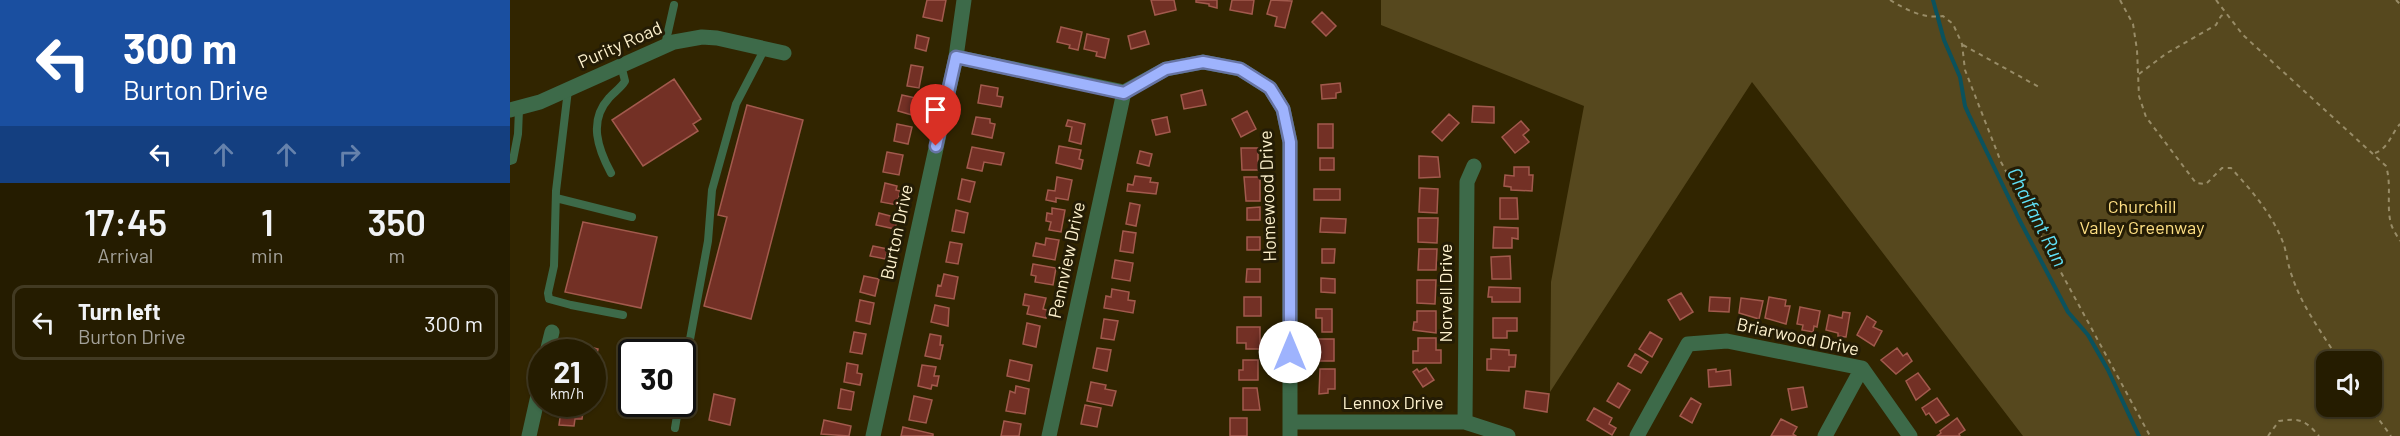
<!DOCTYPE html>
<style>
:root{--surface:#251c00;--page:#31290f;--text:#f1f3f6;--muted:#a3a199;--line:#423a22}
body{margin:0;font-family:Barlow,sans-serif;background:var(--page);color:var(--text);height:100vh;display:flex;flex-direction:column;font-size:22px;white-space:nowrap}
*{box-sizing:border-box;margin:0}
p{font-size:20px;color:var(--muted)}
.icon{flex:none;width:33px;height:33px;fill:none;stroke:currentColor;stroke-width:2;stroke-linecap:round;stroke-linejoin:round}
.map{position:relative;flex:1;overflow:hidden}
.drawer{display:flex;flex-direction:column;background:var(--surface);width:510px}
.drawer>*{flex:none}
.guide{background:#1a4fa0;color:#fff;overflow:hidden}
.controls{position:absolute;left:1806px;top:351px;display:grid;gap:12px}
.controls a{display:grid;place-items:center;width:66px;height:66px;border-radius:12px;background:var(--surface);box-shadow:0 2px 4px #0004,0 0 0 2px var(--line);font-size:30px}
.speed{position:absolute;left:18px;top:339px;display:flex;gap:12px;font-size:30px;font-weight:700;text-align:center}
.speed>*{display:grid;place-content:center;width:78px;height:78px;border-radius:50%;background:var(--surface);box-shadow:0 2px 4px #0004,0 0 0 2px var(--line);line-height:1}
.speed small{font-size:15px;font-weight:400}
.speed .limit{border:3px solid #111;border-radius:9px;background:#fff;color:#111}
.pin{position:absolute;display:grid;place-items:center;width:51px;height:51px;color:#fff;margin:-62px -26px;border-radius:50% 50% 50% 0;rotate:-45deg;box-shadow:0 0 6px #0007}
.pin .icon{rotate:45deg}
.me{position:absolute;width:66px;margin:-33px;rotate:0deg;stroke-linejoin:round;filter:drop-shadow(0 0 4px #0008)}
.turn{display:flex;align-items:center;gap:21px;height:126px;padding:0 24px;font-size:27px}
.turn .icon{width:78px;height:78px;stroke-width:2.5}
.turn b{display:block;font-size:42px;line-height:51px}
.lanes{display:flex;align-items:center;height:57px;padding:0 24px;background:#0003;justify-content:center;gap:30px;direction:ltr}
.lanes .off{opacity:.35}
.eta{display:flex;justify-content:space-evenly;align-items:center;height:102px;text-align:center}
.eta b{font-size:36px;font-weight:600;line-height:42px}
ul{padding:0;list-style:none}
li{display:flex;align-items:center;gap:18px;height:75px;margin:0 12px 9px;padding:0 12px;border:3px solid var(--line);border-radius:12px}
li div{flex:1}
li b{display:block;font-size:22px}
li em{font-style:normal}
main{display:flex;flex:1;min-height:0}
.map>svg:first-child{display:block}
.green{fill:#56481e;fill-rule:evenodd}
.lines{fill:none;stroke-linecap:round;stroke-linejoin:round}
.stream{stroke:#0b525d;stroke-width:4}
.building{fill:#733025;stroke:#a25a4d;stroke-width:1.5}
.path{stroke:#988c67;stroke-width:2;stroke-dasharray:4.5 4.5;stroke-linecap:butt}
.service{stroke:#3d6a49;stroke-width:8}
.minor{stroke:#3d6a49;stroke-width:15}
.route-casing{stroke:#6774a4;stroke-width:15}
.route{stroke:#9eb3fd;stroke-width:10}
.labels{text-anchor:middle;stroke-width:6;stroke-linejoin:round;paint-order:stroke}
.street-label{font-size:18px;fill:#fef2ce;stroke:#241c05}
.park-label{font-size:18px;fill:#ffe084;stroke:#241c05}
.water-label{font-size:20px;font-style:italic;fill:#60e1f8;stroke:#241c05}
</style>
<main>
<section class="drawer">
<div class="guide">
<div class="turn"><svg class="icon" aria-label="left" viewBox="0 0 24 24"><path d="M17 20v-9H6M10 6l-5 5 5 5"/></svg><div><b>300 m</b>Burton Drive</div></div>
<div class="lanes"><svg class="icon" aria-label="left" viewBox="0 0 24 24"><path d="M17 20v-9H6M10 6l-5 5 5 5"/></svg><svg class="icon off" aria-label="ahead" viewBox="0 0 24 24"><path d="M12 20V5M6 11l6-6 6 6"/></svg><svg class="icon off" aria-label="ahead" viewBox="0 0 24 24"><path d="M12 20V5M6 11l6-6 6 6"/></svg><svg class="icon off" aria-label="right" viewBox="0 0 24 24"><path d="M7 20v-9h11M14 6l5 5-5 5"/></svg></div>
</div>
<div class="eta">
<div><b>17:45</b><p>Arrival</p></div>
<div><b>1</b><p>min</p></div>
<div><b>350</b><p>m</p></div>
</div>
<ul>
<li><svg class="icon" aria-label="left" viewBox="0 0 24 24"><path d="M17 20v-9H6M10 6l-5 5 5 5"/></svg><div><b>Turn left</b><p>Burton Drive</p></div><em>300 m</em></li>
</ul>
</section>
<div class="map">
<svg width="1890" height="436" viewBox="0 0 1890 436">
<rect width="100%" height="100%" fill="#312500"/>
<path class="green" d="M871 0H1890V436H1513L1242 82 1040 392 1041 282 1074 106 871 25ZM1816 362H1862V406H1816Z"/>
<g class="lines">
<path class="stream" d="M1423 0 1434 40 1450 77 1455 106 1459 115 1509 219 1558 312 1578 335 1598 370 1629 436"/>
</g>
<path class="building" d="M417 0H436L432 21 413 17Z
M641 0H664L666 10 645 15Z
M686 0H707V8L699 6V4L686 2Z
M722 0H744L742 14 720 10Z
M761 0 782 1 775 28 765 26 767 17 757 14Z
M812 12 826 26 816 36 802 22Z
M551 27 572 32 568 50 559 48 560 45 547 42Z
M635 31 639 44 621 49 618 36Z
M577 34 599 39 595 58 586 56 587 52 574 49Z
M407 35 419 38 416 51 405 48Z
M401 65 413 67 409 88 397 86Z
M164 79 191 119 183 124 188 131 133 166 102 120Z
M830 83 831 92 826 93V98L812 99 811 85Z
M471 85 488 88 487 96 493 97 491 107 468 103Z
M692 90 696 105 674 109 671 95Z
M392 95 406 98 402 115 388 111Z
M237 105 293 120 241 319 194 306 217 217 208 215Z
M963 106 984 107V123L962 122Z
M737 111 746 129 731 137 722 119Z
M939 114 949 123 932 141 922 132Z
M466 117 480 119V123L485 124 482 138 462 134Z
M657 117 660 132 646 135 642 120Z
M558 120 575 124 571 144 559 141 562 127 556 126Z
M1011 121 1019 130 1013 135 1019 142 1005 153 992 137Z
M387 124 402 127 398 144 384 141Z
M808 124H823V148H808Z
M549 146 571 150 569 159 573 160 571 169 546 163Z
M462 147 494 153 491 165 474 162 472 171 457 168Z
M731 148H748V170H732Z
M630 151 642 154 639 166 627 163Z
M377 152 393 155 389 175 373 172Z
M909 156 928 157 930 177 909 178Z
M810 158H824V170H810Z
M1004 167H1019V175H1023L1022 191 1001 190V187L994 186 995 175 1004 176Z
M625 176 641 178 640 182 648 183 646 194 617 191 618 184 623 185Z
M547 177 562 180 558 200 546 198V202L536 200 538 190 545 191Z
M734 177H750V201H736Z
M452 179 465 182 460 202 448 199Z
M375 183 387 186 386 190 390 191 387 205 371 202Z
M910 188 928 189 927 213 909 212Z
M804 189H830V200H804Z
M990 198H1007L1008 219H990Z
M620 203 630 205 626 226 616 224Z
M750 207V220H737V208Z
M542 208 555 210 551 232 539 230 541 222 536 221 537 213 542 214Z
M446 210 458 213 454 233 442 231Z
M369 213 388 218 385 229 366 225Z
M811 218 836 219 835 233 810 232Z
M908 218H928L927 243 908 242Z
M73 222 147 237 131 308 55 292Z
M984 227 1008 228V239L1002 238V248H983Z
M613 231 626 233 623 253 610 251Z
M737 237H750V250H737Z
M536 238 549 240 545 260 523 256 526 243 535 245Z
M440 242 452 244 448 264 436 262Z
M363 246 378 249 375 259 360 256Z
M812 249H825L824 263H812Z
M909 249H927L926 270H908Z
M1000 256 1001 279H982L981 257Z
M605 260 623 263 620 281 602 278Z
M523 264 546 268 543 285 525 282 526 276 521 275Z
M737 269H750V282H736Z
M434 274 448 277 444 299 426 296 428 285 431 286Z
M354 276 369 279 365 296 350 292Z
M811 278 825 279V293L811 292Z
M907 280H926L925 304 907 303Z
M979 287 1010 288V302H982V297H978Z
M602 289 619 292 618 300 625 301 623 313 594 308 596 296 601 297Z
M1171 293 1183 312 1170 320 1158 300Z
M515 294 536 298 533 309 537 310 536 318 517 314 519 306 513 305Z
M734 297H751V316H734Z
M1200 297 1220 298 1219 312 1199 311Z
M1259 297 1276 300 1275 306H1280L1276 324 1255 318Z
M1231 298 1253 301 1249 319 1229 313Z
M350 300 364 303 360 324 346 321Z
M425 305 439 308 438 326 421 322Z
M1290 307 1310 311 1307 327 1304 326 1303 332 1292 330 1293 325 1287 324Z
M806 309H822V332H812V318H806Z
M907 311H926V333L903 330 904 322H907Z
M1333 312 1340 313 1336 337 1328 336V333L1316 330 1319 315 1332 318Z
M1357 316 1366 322 1363 327 1372 331 1364 346 1347 335Z
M983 318H1007V331H997V338H983Z
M594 319 608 321 604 340 591 338Z
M517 323 530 326 526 347 513 344Z
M727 327H750V349H736V343H727Z
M344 332 356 334 352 354 340 352Z
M1140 332 1152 339 1142 357 1129 349Z
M420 334 431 336 430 345H433L430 359 415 356Z
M908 338H926V350H931V363H903V351H908Z
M805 339H824V361H807V351H804Z
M68 344 88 349 84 367H82V352H66Z
M587 348 601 350 597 371 583 368Z
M1387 348 1393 356 1397 353 1402 361 1386 374 1371 360Z
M981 349 999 350V355H1006L1005 367H999V371L977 370V359H981Z
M1125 354 1138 362 1131 373 1118 366Z
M500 360 522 365 519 381 497 376Z
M733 360H748V380H729V370H733Z
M337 363 348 365 347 373 352 374 350 385 334 382Z
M412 365 426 367 424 376H429L427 386 422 385 421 389 408 386Z
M916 368 924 380 913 387 903 372 907 369 909 372Z
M810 369H825V389H818V393L809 394Z
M1206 369V372L1220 370 1221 385 1199 387 1198 370Z
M1408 373 1420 389 1406 400 1396 381Z
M581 382 596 385 595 389 606 391 602 406 577 401Z
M1108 383 1120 390 1109 408 1097 401Z
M506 386 519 389 515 414 496 411 500 391 505 393Z
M1293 387 1297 407 1282 410 1278 389Z
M733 388H747L750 410H733Z
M331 389 344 392 341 410 328 408Z
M1016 391 1039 394 1037 412 1014 408Z
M204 394 225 399 220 425 199 420Z
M404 396 422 400 416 423 399 420Z
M1181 398 1191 404 1182 423 1170 416Z
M1427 398 1439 415 1426 423 1419 413 1416 415 1412 408Z
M52 404H69L68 410 73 411 72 419H65L64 426 49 425Z
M575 405 591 408 587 427 571 424Z
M1084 408 1102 418 1099 424 1106 428 1102 435 1077 420Z
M720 418H737V436H720Z
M1447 418 1455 430 1449 434 1450 436H1427L1431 433 1430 431Z
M1271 419 1287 427 1283 434 1286 436H1261Z
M314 420 341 426 339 436 311 434Z
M494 421 511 424 509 436H491Z
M393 427 423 434V436H391Z"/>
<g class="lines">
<path class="path" d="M1380 0C1397 10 1413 19 1433 16L1443 24 1452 44 1455 70 1491 162 1640 436
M1610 0 1623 24 1627 50 1629 96 1636 117 1686 183 1696 184 1712 168H1721C1742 191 1763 215 1774 245 1777 255 1778 266 1782 276 1792 307 1813 334 1830 362
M1706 0 1733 35 1876 166C1882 186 1876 205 1881 224 1883 230 1887 236 1890 241
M1886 0 1890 4
M1453 45 1529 87
M1629 74 1657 53 1706 25 1711 16 1716 13
M1865 153C1879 148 1881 134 1890 124
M1859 406 1881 436
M1758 436 1769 421C1790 418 1795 420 1809 436"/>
<path class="service" d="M155 45 164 5
M58 90 46 191 44 266 38 293 39 299 61 305 113 315
M0 161 3 160 8 134 9 109
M101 173C88 149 78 121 99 98 104 92 111 88 115 81L111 65
M46 198 122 217
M172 383 198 241 202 190 226 104 255 48
M165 428 169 404"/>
<path class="minor" d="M446 57 614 92 656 69 693 62 730 69 760 88 773 109 780 142V436
M0 110 30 102 164 42 192 37 207 38 274 53
M37 352 42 332
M780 422H955L998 436
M955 422 957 182 964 166
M19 436 32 378
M363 436 446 57 454 0
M539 436 614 92
M1127 436 1178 344 1217 341 1352 368 1400 436
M1315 436 1352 368"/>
</g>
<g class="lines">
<g class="route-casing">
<path id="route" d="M426 146 446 57 614 93 656 69 693 62 730 69 760 88 773 109 780 142V352"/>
</g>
<use href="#route" class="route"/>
</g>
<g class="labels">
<g class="street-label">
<text transform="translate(110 45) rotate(-24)" y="6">Purity Road</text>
<text transform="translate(758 196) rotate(-92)" y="6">Homewood Drive</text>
<text transform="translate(387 232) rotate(-78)" y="6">Burton Drive</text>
<text transform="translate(557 260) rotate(-78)" y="6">Pennview Drive</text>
<text transform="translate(936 293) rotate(-90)" y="6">Norvell Drive</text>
<text transform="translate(1288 337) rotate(12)" y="6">Briarwood Drive</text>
<text x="883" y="409">Lennox Drive</text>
</g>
<g class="park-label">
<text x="1632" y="213">Churchill<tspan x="1632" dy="21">Valley Greenway</tspan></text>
</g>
<g class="water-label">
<text transform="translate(1527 217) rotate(63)" y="7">Chalfant Run</text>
</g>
</g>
</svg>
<div class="controls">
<a><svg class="icon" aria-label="sound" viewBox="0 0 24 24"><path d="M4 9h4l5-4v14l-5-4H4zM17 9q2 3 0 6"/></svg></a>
</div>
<div class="speed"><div>21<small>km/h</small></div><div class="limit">30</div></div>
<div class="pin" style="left:426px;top:146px;background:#d93025"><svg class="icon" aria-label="arrive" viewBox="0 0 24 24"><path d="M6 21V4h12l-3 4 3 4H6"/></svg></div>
<svg class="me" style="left:780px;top:352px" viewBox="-20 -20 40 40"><circle r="19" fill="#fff"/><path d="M0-13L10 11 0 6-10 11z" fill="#9eb3fd"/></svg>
</div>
</main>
